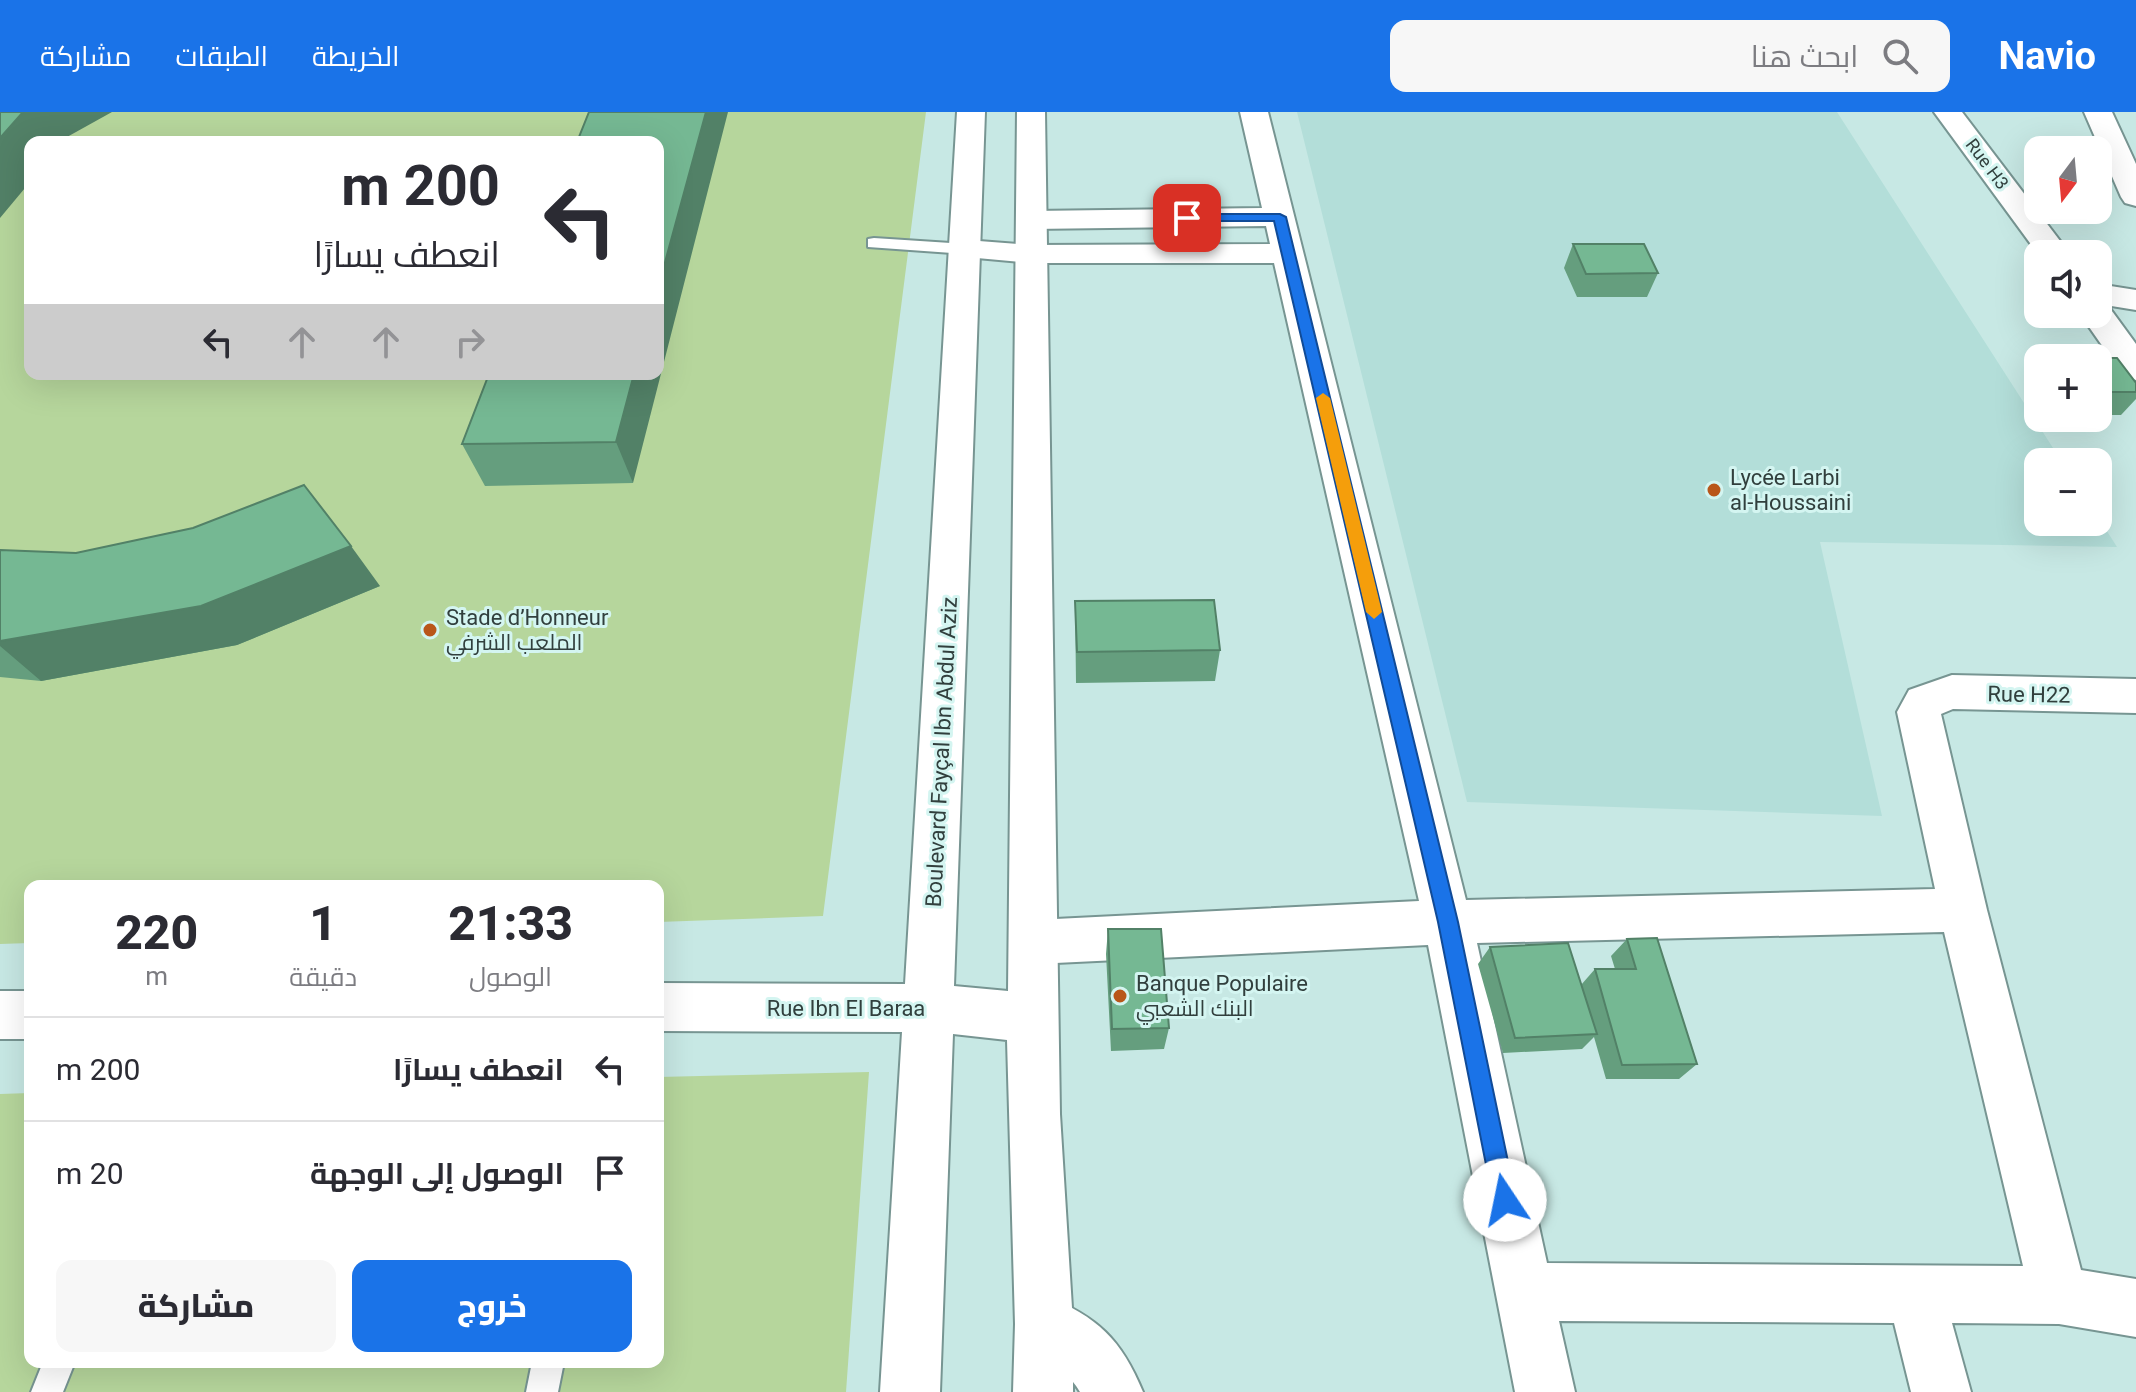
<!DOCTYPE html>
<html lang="ar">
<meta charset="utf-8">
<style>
:root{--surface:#fff;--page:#f7f7f7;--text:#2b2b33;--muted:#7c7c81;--line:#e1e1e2;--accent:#1a73e8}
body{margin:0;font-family:Roboto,Cairo,sans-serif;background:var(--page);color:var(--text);direction:rtl;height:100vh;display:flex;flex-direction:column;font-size:30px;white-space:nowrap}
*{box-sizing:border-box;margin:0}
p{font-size:26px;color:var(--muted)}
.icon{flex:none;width:44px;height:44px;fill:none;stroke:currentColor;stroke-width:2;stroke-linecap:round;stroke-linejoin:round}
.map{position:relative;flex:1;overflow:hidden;direction:ltr}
.side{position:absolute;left:24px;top:768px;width:640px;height:488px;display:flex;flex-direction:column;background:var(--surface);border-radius:16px;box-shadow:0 8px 32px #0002;direction:rtl}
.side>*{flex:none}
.top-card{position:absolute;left:24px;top:24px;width:640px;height:244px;border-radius:16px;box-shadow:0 8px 32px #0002;direction:rtl;background:#fff;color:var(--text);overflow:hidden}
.needle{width:52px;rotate:196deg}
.controls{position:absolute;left:2024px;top:24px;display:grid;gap:16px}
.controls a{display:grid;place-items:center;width:88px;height:88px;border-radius:16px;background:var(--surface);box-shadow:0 8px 32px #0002;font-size:40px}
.pin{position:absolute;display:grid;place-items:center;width:68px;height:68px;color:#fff;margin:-34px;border-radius:16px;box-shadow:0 4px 12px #0006}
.me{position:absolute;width:88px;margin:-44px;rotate:349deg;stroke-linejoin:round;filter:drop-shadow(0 0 6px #0008)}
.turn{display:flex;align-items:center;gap:28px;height:168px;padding:0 32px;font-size:36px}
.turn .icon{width:104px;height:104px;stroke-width:2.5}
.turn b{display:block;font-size:56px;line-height:68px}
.lanes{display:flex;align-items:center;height:76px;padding:0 32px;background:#0003;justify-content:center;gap:40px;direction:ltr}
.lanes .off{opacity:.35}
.eta{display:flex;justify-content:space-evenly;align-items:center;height:136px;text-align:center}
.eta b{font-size:48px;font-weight:800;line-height:56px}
.cta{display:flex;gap:16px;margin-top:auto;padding:16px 32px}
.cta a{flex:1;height:92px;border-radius:16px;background:var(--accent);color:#fff;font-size:32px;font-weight:800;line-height:92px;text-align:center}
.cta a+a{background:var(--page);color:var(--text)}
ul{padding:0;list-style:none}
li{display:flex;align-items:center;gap:24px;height:104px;padding:0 32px;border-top:2px solid var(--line)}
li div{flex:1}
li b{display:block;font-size:30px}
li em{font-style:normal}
header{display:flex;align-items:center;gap:48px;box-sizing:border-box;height:112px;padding:0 40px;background:var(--accent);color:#fff}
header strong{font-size:38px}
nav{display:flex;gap:44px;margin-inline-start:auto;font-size:28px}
.search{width:560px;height:72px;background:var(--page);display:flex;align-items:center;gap:20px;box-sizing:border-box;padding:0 28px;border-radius:16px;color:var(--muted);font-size:30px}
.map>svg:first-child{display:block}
.built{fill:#b3ded9}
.green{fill:#b6d69c;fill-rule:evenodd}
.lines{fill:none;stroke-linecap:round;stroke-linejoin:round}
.lane-casing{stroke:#779592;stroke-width:4}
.street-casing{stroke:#779592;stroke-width:4}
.secondary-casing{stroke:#779592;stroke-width:4}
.lane{fill:#fff;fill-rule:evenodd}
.street{fill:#fff;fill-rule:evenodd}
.secondary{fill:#fff;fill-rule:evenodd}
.wall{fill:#659e7e}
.shaded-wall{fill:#528167}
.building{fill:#75b893;stroke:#528167;stroke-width:2}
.route{fill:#1a73e8;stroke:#114b97;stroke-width:2}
.slow{fill:#f59e0b}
.poi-dot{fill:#b9571a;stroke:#d4f5f1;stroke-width:3}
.labels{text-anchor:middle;stroke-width:6;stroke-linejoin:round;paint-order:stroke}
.far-street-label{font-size:18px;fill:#313f3d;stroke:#d4f5f1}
.poi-label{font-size:22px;fill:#313f3d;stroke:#d4f5f1;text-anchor:start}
.street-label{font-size:22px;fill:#313f3d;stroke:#d4f5f1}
</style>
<header>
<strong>Navio</strong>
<div class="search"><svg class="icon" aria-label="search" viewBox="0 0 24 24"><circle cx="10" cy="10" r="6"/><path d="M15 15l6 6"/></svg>ابحث هنا</div>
<nav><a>الخريطة</a><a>الطبقات</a><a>مشاركة</a></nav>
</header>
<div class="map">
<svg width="2136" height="1280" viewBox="0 0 2136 1280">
<rect width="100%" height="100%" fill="#c7e8e4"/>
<path class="built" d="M1297 0H1837L2062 350H2038V410H2098V405L2117 435 1820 430 1882 704 1467 690Z"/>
<path class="green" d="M0 0H926L823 804 658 810V774H30V831L0 832ZM30 30H658V262H30Z
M869 960 846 1280H0V982L30 981V1250H658V965Z"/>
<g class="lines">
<g class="lane-casing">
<path id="lane" d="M874 126 966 132 975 137 966 142 868 135V127Z
M43 1250H75L63 1280H31Z
M532 1250H564L558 1280H526Z"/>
</g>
<g class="street-casing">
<path id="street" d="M1240 0H1268L1466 788 1935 777 1897 600 1909 578 1952 563 2136 567V601L1953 597 1941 602 1987 798 2081 1158 2136 1167V1225L2059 1212 1952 1211 1971 1280H1911L1894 1211 1559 1209 1575 1280H1515L1428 833 1035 852 1018 846 1011 830 1018 814 1035 808 1419 789 1274 151H1031L955 144 950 137 955 130 966 128 1031 133 1270 132 1266 114 1032 117 1021 115 1017 108 1021 101 1032 99 1262 96ZM1944 820 2023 1154 1547 1151 1477 831Z
M1934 0H1962L2070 142H2038Z
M2084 0H2112L2136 52V94L2125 91 2121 85Z
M2098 172 2136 178V198L2099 192 2109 195 2136 232V268L2124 265 2080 202H2098Z
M1044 1183C1098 1205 1121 1227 1143 1280H1080C1061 1247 1030 1249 1015 1212L1023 1191Z"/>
</g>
<g class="secondary-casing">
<path id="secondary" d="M957 0H985L954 874 1008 879 1017 0H1045L1060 1002 1073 1212V1280H1013L1015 1212 1007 928 953 922 940 1280H880L902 920 658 919V871L905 872Z
M0 879H30V927H0Z"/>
</g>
<use href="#lane" class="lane"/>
<use href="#street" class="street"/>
<use href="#secondary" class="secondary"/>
</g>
<path class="wall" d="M589 0 633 371 485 374 462 332Z
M1573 132 1658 161 1647 185H1577L1564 156Z
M2098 246 2136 271V287L2121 303H2098Z
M2038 258V283L2029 269Z
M0 438 380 474 237 533 41 569 0 565Z
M1075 489 1220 538 1215 569 1076 571Z
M1108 817 1169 916 1164 937 1111 939 1106 842Z
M1627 827 1697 952 1679 967H1606L1594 925 1582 937 1503 941 1478 852 1490 835 1581 873 1595 857H1615L1611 844Z"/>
<path class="shaded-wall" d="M23 0H112L67 25 64 30H30V70L0 106V26Z
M706 0H728L633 371 616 330 634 262H658V176Z
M351 434 380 474 237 533 41 569 0 534V529Z"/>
<path class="building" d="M0 0H23L0 26Z
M589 0H706L658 176V30H577Z
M1573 132H1644L1658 161 1586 162Z
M2098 246H2117L2136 271V280H2098Z
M489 262H634L616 330 462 332Z
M304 373 351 434 201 494 0 529V438L76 441 193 416Z
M1214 488 1220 538 1077 540 1075 489Z
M1108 817H1161L1169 916 1112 917Z
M1657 826 1697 952 1622 953 1595 857H1636L1627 827Z
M1568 831 1597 922 1515 926 1490 835Z"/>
<path class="route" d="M1187 102H1280L1286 105 1458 810 1516 1088 1513 1096 1505 1099 1497 1096 1493 1088 1438 810 1274 109H1182L1180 106Z"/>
<path class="slow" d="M1323 281 1330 286 1382 500 1374 507 1366 500 1316 286Z"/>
<g class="poi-dot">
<circle cx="1714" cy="378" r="8"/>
<circle cx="430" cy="518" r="8"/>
<circle cx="1120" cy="884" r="8"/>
</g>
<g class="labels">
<g class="far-street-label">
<text transform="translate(1987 52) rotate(53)" y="6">Rue H3</text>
</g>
<g class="poi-label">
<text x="1730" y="373">Lycée Larbi<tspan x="1730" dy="25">al-Houssaini</tspan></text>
<text x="446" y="513">Stade d’Honneur<tspan x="446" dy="25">الملعب الشرفي</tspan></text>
<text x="1136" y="879">Banque Populaire<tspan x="1136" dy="25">البنك الشعبي</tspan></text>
</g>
<g class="street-label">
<text transform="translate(2029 582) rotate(1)" y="8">Rue H22</text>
<text transform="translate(941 640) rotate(-87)" y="8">Boulevard Fayçal Ibn Abdul Aziz</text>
<text x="846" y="904">Rue Ibn El Baraa</text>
</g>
</g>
</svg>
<div class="controls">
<a><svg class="needle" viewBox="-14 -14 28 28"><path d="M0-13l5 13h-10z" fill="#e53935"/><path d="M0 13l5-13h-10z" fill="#7c7c81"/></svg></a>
<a><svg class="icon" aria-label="sound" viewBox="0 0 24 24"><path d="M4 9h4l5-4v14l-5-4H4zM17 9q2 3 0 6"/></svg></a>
<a>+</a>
<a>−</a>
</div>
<div class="pin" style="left:1187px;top:106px;background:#d93025"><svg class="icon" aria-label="arrive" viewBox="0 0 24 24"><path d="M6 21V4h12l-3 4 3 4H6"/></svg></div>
<svg class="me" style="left:1505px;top:1088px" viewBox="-20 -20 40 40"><circle r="19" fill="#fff"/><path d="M0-13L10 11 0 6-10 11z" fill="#1a73e8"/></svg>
<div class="top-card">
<div class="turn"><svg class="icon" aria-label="left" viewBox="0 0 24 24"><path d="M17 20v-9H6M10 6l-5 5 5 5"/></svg><div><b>200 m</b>انعطف يسارًا</div></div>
<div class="lanes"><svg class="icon" aria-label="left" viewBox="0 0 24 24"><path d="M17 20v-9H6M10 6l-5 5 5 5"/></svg><svg class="icon off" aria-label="ahead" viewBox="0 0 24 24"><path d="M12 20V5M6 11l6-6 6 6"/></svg><svg class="icon off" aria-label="ahead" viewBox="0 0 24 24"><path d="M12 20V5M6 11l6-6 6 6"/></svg><svg class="icon off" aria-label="right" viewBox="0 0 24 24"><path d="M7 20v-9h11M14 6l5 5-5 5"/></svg></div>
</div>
<section class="side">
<div class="eta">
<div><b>21:33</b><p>الوصول</p></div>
<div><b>1</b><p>دقيقة</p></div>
<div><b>220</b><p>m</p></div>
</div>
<ul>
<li><svg class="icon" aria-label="left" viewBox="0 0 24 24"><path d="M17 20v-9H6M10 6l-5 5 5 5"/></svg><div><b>انعطف يسارًا</b></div><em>200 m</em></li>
<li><svg class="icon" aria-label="arrive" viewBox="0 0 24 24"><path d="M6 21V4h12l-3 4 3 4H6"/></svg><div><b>الوصول إلى الوجهة</b></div><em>20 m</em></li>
</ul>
<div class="cta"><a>خروج</a><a>مشاركة</a></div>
</section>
</div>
